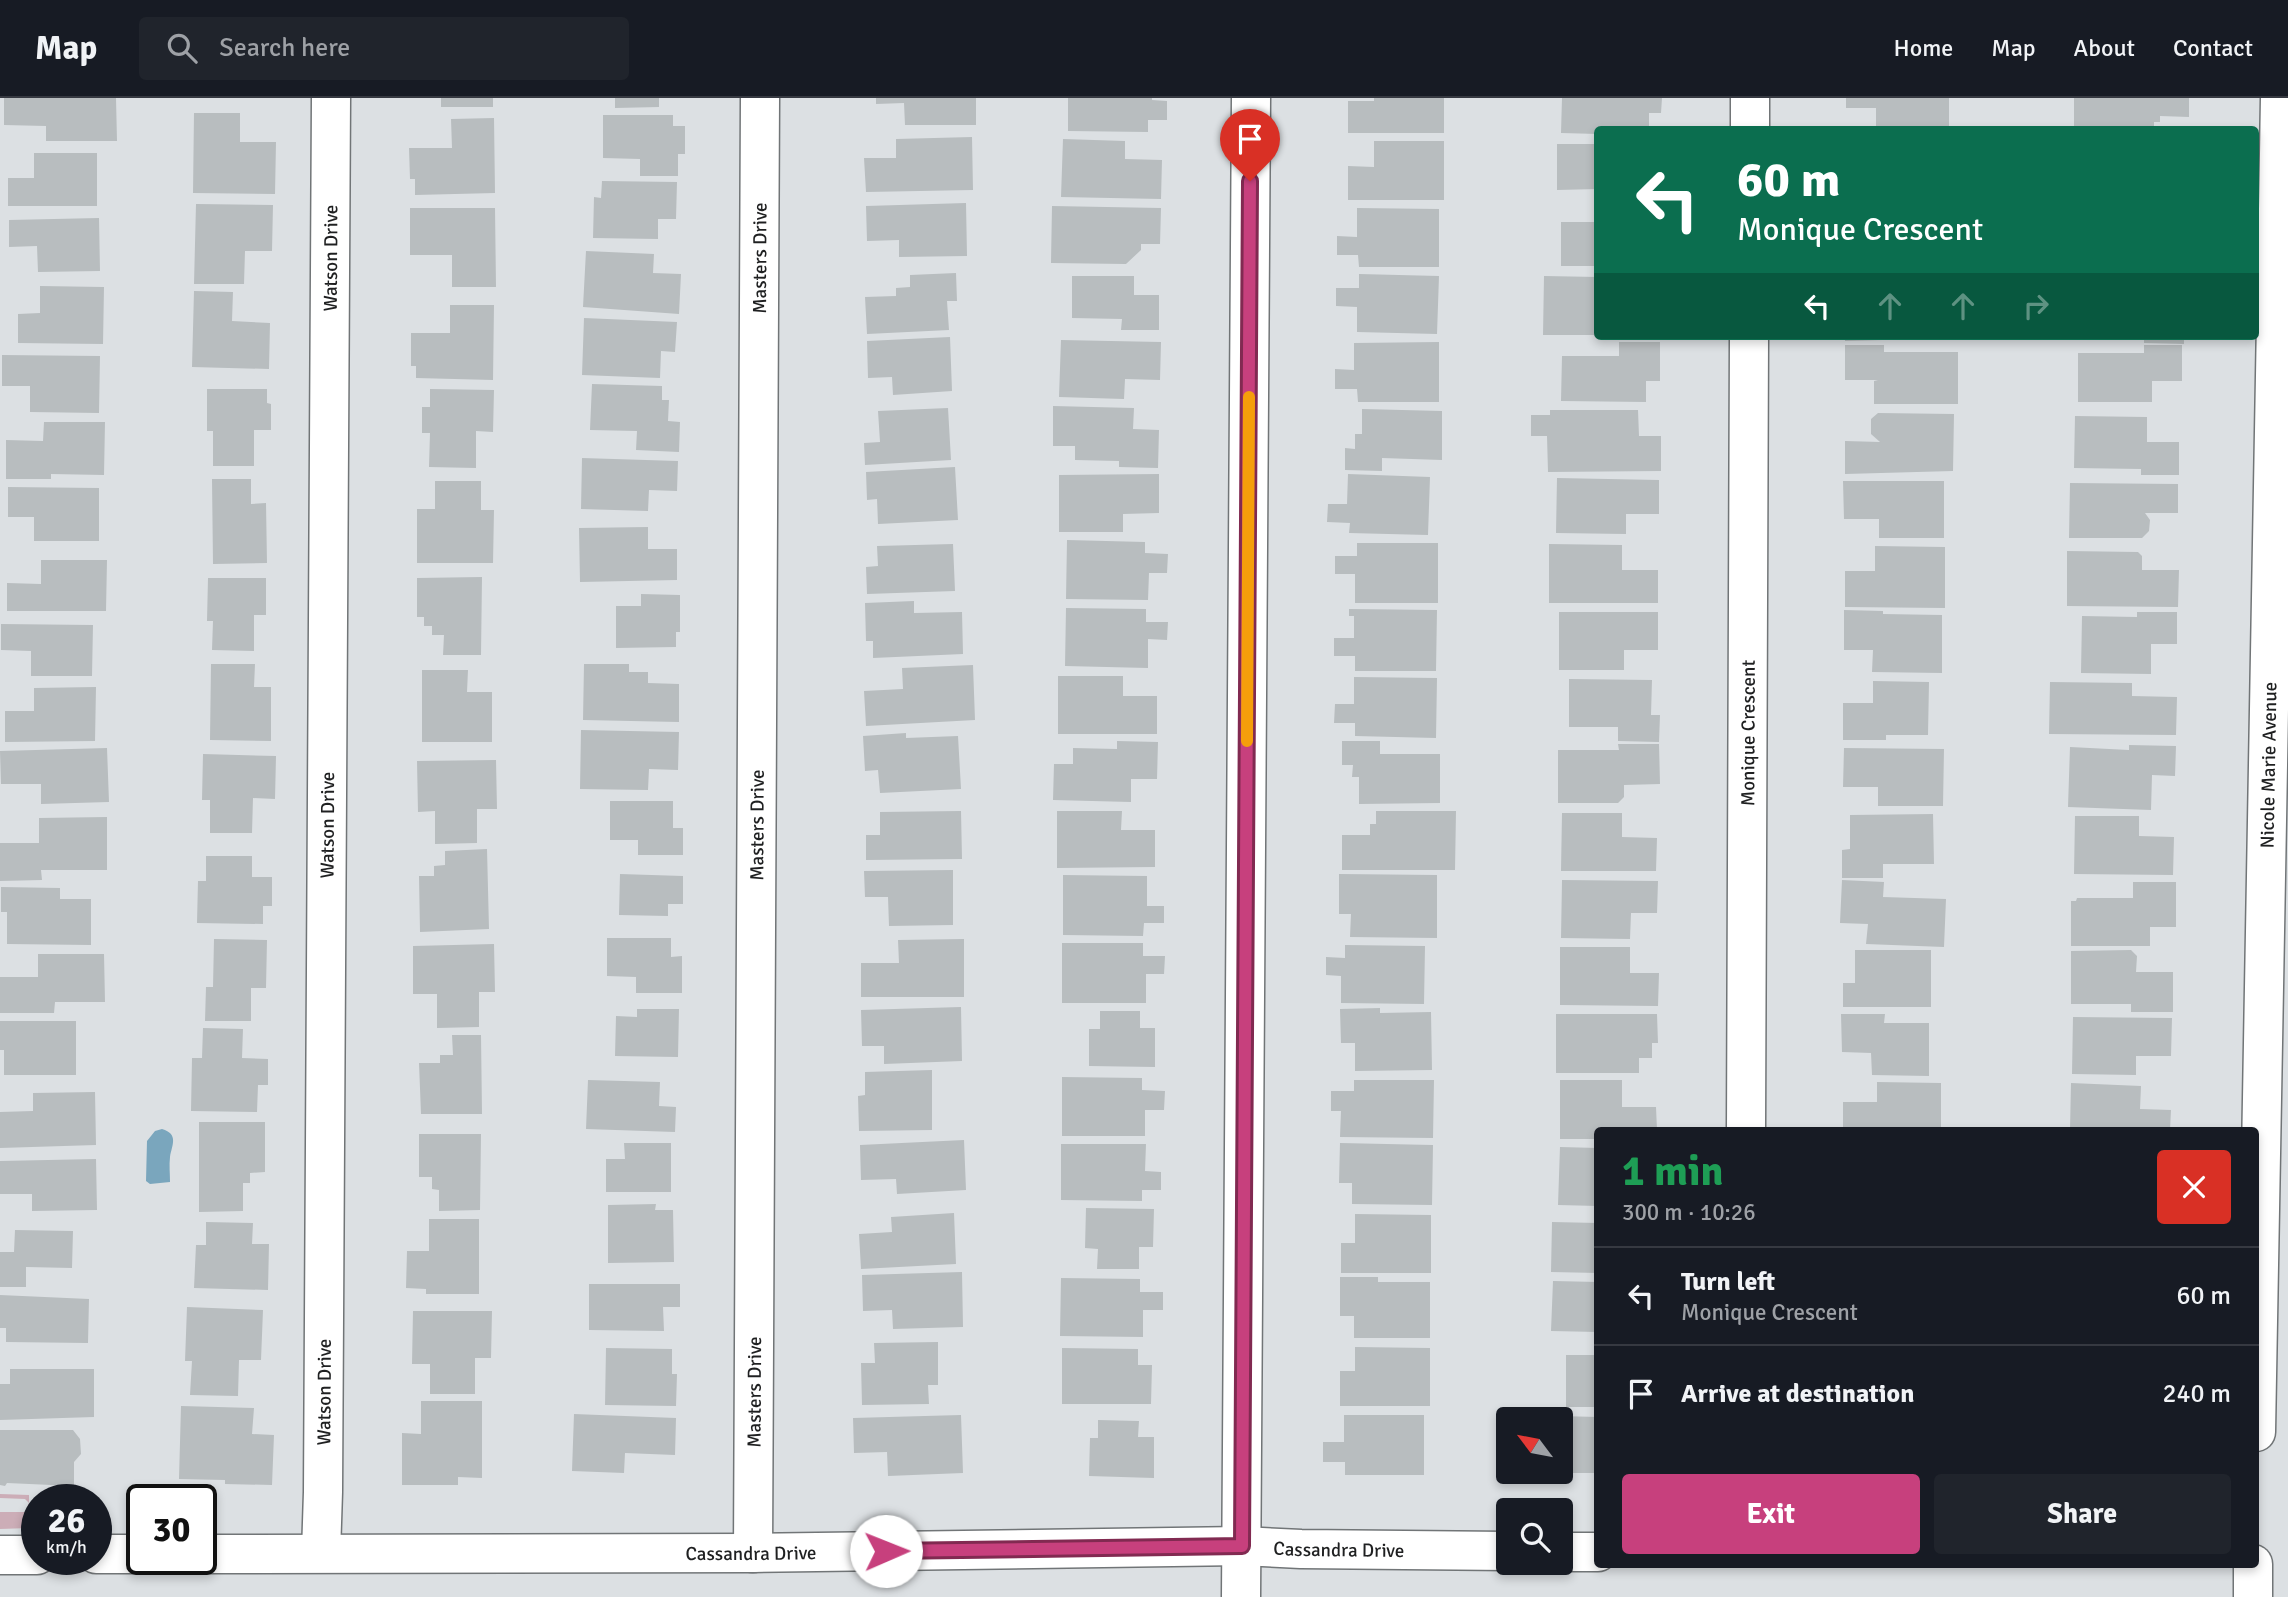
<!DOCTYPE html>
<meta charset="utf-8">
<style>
:root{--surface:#171b24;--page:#20242c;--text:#f1f3f6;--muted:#9ea1a6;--line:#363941;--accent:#c7407d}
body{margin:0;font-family:Signika,sans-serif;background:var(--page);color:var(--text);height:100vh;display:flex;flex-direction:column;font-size:26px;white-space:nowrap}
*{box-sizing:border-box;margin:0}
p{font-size:23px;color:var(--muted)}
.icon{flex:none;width:38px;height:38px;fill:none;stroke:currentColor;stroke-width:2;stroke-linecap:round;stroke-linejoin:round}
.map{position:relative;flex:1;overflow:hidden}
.sheet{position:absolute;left:1594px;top:1029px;width:665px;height:441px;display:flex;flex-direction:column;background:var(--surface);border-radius:7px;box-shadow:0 4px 10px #0003}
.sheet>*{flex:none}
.banner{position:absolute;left:1594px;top:28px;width:665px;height:214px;border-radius:7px;box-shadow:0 4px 10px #0003;background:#0b6e4f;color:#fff;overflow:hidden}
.needle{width:46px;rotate:302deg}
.tools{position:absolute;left:1496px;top:1309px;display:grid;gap:14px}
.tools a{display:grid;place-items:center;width:77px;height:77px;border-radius:7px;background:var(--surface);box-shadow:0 4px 10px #0003;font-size:35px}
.speed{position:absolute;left:21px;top:1386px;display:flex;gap:14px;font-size:35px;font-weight:700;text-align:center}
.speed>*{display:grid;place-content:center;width:91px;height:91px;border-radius:50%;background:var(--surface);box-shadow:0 4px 10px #0003;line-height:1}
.speed small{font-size:18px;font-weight:400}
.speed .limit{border:4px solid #111;border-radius:10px;background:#fff;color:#111}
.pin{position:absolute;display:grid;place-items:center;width:60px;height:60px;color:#fff;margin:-72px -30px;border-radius:50% 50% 50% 0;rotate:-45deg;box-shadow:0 0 7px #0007}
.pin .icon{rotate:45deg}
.me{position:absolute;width:77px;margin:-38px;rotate:89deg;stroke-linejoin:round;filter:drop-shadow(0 0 5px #0008)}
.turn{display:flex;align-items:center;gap:24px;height:147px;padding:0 28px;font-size:32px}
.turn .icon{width:91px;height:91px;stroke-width:2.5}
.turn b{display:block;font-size:49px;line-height:60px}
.lanes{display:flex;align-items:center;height:66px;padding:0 28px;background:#0003;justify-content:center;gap:35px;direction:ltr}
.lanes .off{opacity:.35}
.round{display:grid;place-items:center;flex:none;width:74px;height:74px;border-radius:7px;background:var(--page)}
.head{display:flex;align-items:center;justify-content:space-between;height:119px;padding:0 28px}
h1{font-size:42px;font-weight:800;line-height:52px;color:#1e9e55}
.action{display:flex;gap:14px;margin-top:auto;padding:14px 28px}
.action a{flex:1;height:80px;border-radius:7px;background:var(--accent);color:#fff;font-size:28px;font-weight:800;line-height:80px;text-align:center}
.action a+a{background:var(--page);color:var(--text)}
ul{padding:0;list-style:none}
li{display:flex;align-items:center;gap:21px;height:98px;padding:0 28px;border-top:2px solid var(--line)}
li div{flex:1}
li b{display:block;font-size:26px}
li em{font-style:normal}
header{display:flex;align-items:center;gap:42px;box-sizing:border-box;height:98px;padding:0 35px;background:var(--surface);border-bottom:2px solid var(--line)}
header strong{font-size:33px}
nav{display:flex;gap:38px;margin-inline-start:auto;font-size:24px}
.search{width:490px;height:63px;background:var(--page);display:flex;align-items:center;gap:18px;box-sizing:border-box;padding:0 24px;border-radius:7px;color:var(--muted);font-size:26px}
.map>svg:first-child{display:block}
.green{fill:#ccadb7}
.water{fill:#7aa6bd}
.building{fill:#b8bdbf}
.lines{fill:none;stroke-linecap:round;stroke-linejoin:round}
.minor-casing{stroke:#717577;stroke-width:41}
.minor{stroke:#fff;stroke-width:38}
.route-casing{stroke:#812a51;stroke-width:18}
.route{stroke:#c7407d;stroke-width:12}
.slow{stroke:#f59e0b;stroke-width:12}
.labels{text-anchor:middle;stroke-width:5;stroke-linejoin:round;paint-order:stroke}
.street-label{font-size:19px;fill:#1f2021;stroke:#e9eef0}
</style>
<header>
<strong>Map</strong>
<div class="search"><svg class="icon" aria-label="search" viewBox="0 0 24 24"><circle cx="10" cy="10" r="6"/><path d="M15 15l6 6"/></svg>Search here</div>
<nav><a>Home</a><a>Map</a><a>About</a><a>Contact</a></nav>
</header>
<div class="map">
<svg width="2288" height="1499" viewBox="0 0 2288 1499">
<rect width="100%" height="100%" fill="#dce0e3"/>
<path class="green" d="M0 1396 29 1397V1430L0 1431V1414H25L29 1405 25 1401 0 1400Z"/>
<path class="water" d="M162 1031C179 1036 172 1047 170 1059 169 1067 170 1076 170 1084L150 1086 146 1083 147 1043 155 1033Z"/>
<path class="building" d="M4 0H116L117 43H46V28L4 27Z
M441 0H493V9H441Z
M615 0H659V9L615 10Z
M876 0H976V27H905L904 5 876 6Z
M1068 0H1152V2L1167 3V22H1148V34L1068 33Z
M1374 0H1444V35H1348V3H1374Z
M1562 0H1662L1661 15H1649V32H1598V36L1561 35Z
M1846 0H1949V32H1876V10H1846Z
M2074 0H2189V19L2160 18V24H2154V32H2074Z
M194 15H240V44H276L275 96 193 95Z
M603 17H673V28H685V56H678V78H640V61L603 60Z
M494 20 495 95 415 97V81H410L409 50H452L451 21Z
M972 39 973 92 866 94 864 60H896V41Z
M1063 41 1125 43V61L1162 62 1161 101 1061 99Z
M1374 43H1444V102H1348V68L1374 69Z
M1557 46H1598V91L1557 92Z
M34 55H97V108H8V80H34Z
M602 83 677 84 676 121H658V141L593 140 594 99 601 100Z
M966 105 967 158 899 159V142L867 143 866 108Z
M196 106 273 107 272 153H245L244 186H194Z
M1052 108 1161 110 1160 146H1141V152L1126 166 1051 165Z
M410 110H495L496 189H452V157H410Z
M1357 110 1439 111V169H1359L1358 157H1337V138L1357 139Z
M99 120 100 173 38 174 37 148 9 149V122Z
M1561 124H1598V168H1561Z
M586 153 654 156 653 175 681 176 679 216 583 209Z
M956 175 957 203H947L949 232 867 236 865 199 896 198V190L910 189V177Z
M1359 176 1439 178 1437 236 1357 234V209L1336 208V190H1359Z
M1072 178H1134V197H1159V232H1121L1122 221 1072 220Z
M1544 178 1598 179V237H1543Z
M40 188 104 189 103 246 18 245V216L40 215Z
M194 193 233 194 232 223 270 225 269 271 192 269Z
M450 207H494L493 282 416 280V268H411V235H450Z
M584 220 677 224 675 254 661 253 660 280 582 277Z
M1845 238H1884L1883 242 1845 243Z
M2144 238H2184V246L2144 245Z
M950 239 952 293 893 297 892 279 868 280 867 243Z
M1061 242 1161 244 1160 282 1125 281 1124 301 1059 299Z
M1439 244V304H1358L1357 291H1335V271L1354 272V245Z
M1619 244H1660V283H1646V304L1561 303 1562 258H1619Z
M1845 247H1884V254H1958V306H1874V283L1878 282H1845Z
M2144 247H2182V283H2152V304H2078V255H2144Z
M2 257 100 258 99 315 30 314V288H2Z
M592 286 662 288V302H669L668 323 680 324 679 354 636 352 637 333 590 332Z
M207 291H267V305L271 306V332H254V368H213V333H207Z
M430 291 494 292 493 334 476 333V370L429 369 430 335H422V309H430Z
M1053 308 1134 310 1133 331 1159 332 1158 370 1119 369V363L1075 362V348H1053Z
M948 310 951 362 865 367 864 345 880 344 878 313Z
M1362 311 1442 313V362L1382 360V373L1345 372V350L1355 351V336H1362Z
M1550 312H1638L1639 338H1661V373L1548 374 1547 338H1531V317H1550Z
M1878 315 1954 316 1953 373 1845 376V343L1880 344 1871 336V321Z
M2075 318 2147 319V344H2179V377H2141V371L2074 370Z
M44 324H105L104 377 51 376V381H6V342L43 343Z
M582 360 678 363 677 393 649 392 648 413 581 411Z
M955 369 958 422 878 426 877 401 867 402 866 374Z
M1159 376V415L1123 416V434H1059V377Z
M1348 376 1430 379 1428 437 1349 435 1350 425 1327 424 1328 406H1347Z
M1557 380 1659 382V416H1626V436L1556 435Z
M212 381H251V406L266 405 267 465 213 466Z
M435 383H481V412H494L493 465H417V411H435Z
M1843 383H1944V440H1879V421H1844Z
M2070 385 2178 386V415H2145L2150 422 2149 433 2142 440H2069Z
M8 389 99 390V443H34V419H8Z
M648 429V451H677V482L580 484 579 430Z
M1067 442 1145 444V455L1168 456 1167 475H1149L1148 502 1066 501Z
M1357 445H1438V505H1355V476H1335V458H1357Z
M953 446 955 493 867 496 866 469 878 468 877 448Z
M1549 446 1622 447V472H1658V505H1549Z
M1875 448 1945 449V510L1845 509V473H1875Z
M2067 453 2138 454 2142 458V472H2179L2178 509 2067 508Z
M41 462H107L106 513H7V485L41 486Z
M482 479 481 557H443L444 537H432V528H424V519H417V480Z
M208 480H266V517H254V553L212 552 213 523H207Z
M641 496 680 497V534H676V549L616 550V508H641Z
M914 503V515L962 514 963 556 873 560V543H866L865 505Z
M1066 510 1146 511V524H1168L1167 542 1148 541V570L1065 568Z
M1349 511 1437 512 1436 573H1355V558H1334V540H1354V518H1349Z
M1844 512 1883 513V516L1942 517V575L1872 574 1873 552H1844Z
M1559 514H1658V552H1624V572H1559Z
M2137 514H2177V546H2151V576L2081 575 2082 518 2137 519Z
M1 526 93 527 92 578H31V553L1 552Z
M211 566H255L254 589H271V643L210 642Z
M584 566H629V574H648V585L679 586V624L583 622Z
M973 567 975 622 866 628 864 593 903 591 902 570Z
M422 572H468L467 594H492V644H422Z
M1058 578H1123V598H1157V636H1058Z
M1354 579 1437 580 1436 640 1355 638V625H1334L1335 606H1354Z
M1569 581 1652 582 1651 617H1660L1659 644 1618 643V629H1569Z
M1873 583 1929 584 1928 637H1886V642H1843V605H1873Z
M2050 584 2132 585V598L2177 599 2176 637 2049 636Z
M96 589 95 643 5 644V613H34V590Z
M581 632 679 634 678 672 649 671 648 692 580 691Z
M906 635V640L958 638 961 691 880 695 878 672 865 673 863 638Z
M1117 643 1158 644 1157 681H1131V704L1053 702 1054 666H1073V650L1117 651Z
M1342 643H1380V656H1440V705L1359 706V679H1352L1353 667H1342Z
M1618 646H1659L1660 686 1624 687V699L1618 705H1558V652H1619Z
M2129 647 2176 648 2175 678 2152 677 2151 712 2068 709 2070 649 2129 652Z
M107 650 109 704 41 706V686H1L0 653Z
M1844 650 1944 651 1943 708H1878V689H1843Z
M203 656 276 658 275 701 253 700 252 735H210V702H202Z
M496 662 497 711H477V745L435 746V713L418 714 417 663Z
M610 703H673V730H683V757H638V742H610Z
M961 713 962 761 866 762V737H880V714Z
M1057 713H1122L1121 732H1155V769L1057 770Z
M1376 713H1456L1455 772H1342V737H1370V726H1376Z
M1562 715H1622V739L1657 740 1656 773H1561Z
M1933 716 1934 766H1883V780H1842V752L1850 751V717Z
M2075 718H2139V738L2174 739 2173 777 2074 776Z
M107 719V772H41L42 782 0 783V745H39V720Z
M487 751 489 831 420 834 419 778H434V768L445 767V753Z
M206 758H252V779H272V808H263V826L197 825 198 783H206Z
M953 772V827L889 828 888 799H865L864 773Z
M620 776 683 778V806H668V818L619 817Z
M1339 776 1437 777V840L1350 839 1351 816H1339Z
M1063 777 1147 778V808H1164V825H1144L1143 838 1063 837Z
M1562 782 1658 783 1657 815H1631L1630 841 1561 840Z
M1842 782 1884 784 1883 799 1946 801 1944 849 1866 846 1868 826 1840 825Z
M2133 784H2176V829H2150V848H2071V803H2076L2077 800H2133Z
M1 789 60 790V801H91V847L7 846V814H1Z
M607 840H671V859L682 858V895H636V879L607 878Z
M214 841 267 842 266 890H251V923H205L206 889H213Z
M964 841V899H861V865H899L898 842Z
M1062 845H1143V858H1165L1164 876H1146V905H1062Z
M494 846 495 894H479V929L437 930V896H413V848Z
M1345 847 1425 848 1424 906 1341 905V878L1326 877V859L1345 860Z
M1560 849H1630V875H1659L1658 908 1560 907Z
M1855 852H1931V909H1843V885H1855Z
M2131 852 2137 858 2136 874H2173V914H2131V906H2071V853Z
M38 856H104L105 904H55L54 915H0V879H38Z
M961 909 962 963 884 966V948H862L861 912Z
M1380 910V915L1431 914 1432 972 1355 973V945H1341L1340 911Z
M637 911H679L678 959 615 958 616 918 637 919Z
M1100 913H1140V930H1155V969L1089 968V931H1100Z
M1556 916H1657L1658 945H1652V960H1639V975H1556Z
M1841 916H1885L1884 925H1929V978L1872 977 1871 955 1842 954Z
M2073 919 2172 920 2171 958H2136V977L2072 976Z
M0 923H76V977H4V952H0Z
M203 930 243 931 242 960 268 961V987H258L257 1014 191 1013 192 960H202Z
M452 937H481L482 1016H421L419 965H440V957H453Z
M932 972V1032L859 1033 858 998 865 997V974Z
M1062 979 1142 980V992L1165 993 1164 1012H1145V1038H1062Z
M588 982 660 984 659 1008 676 1009 675 1034 586 1031Z
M1354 982H1434L1433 1040 1340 1039 1341 1013H1331V993H1354Z
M1560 982H1622V1009H1656L1657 1032H1598V1041H1560Z
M1877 984 1941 985V1032H1843V1004H1877Z
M2071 985 2141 988 2140 1011 2171 1012 2170 1032H2070Z
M95 994 96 1047 0 1050V1014L33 1013V995Z
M199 1024H265V1074L250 1075V1085H243V1113L199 1114Z
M419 1036H481L480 1112 439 1113V1092L432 1091V1079H419Z
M964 1042 966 1092 897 1096 896 1081 861 1082 860 1047Z
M624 1045H671V1094H606V1061H625Z
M1340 1045 1433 1047 1432 1107 1352 1106V1085H1339Z
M1061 1046H1146L1145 1073 1161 1074V1092H1142V1103L1061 1102Z
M1560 1049 1598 1050V1108L1558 1107Z
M96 1061 97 1112 32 1113V1096H0V1063Z
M656 1106 655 1112H673L674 1164 608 1165V1107Z
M1086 1110 1154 1111 1153 1149H1139V1171H1097L1098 1151 1085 1150Z
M954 1115 956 1166 861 1171 859 1136 892 1134 891 1119Z
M1355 1116 1431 1117V1175H1341V1145H1355Z
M429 1121H479V1196H426V1191L406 1190 407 1153H429Z
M206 1124 253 1125 252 1146H269L268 1192 194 1190 196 1147H206Z
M1552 1124 1598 1125V1175L1551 1174Z
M15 1132 73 1133 72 1170 26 1169V1189H0V1154H14Z
M962 1174 963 1229 893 1231 892 1212 863 1213 862 1177Z
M1340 1179H1378V1184H1430V1240H1354V1218H1340Z
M1061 1180 1140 1181V1194H1163V1212H1143V1239L1060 1238Z
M1553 1183 1598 1184V1234L1551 1233Z
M589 1186H680V1209H663L664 1233 589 1232Z
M0 1197 89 1201 88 1245 6 1244V1230H0Z
M187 1209 263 1212 261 1262H239L238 1298 190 1297 192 1263H185Z
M413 1213H492L491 1260H475V1296H430V1266H412Z
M938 1244V1287H928L929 1306 862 1307 861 1265H875L874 1245Z
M1355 1249 1430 1250V1308H1340V1273H1355Z
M606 1250 672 1251V1276H677L676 1308 605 1307Z
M1062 1250 1138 1251V1267H1152L1151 1306H1062Z
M1566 1257H1598V1309H1566Z
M10 1271H94V1319L0 1322V1286H10Z
M421 1303H482V1380L458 1379V1387H402V1335L421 1336Z
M181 1308 254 1310 252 1336 274 1337 272 1387 225 1386V1382L179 1381Z
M574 1316 676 1320 675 1357 625 1355 624 1375 572 1373Z
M961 1317 963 1375 888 1378 887 1354 854 1355 853 1320Z
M1344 1317H1424V1377H1345V1364H1323V1344H1344Z
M1559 1318 1598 1319V1375H1561Z
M1098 1322 1139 1323 1138 1339H1154V1380L1089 1378 1090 1340H1098Z
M0 1332H73L80 1341 81 1356 74 1364V1388L7 1385 5 1388 0 1387Z"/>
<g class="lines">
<g class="minor-casing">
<g id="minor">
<path d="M1750 32V0"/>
<path id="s1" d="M1746 1032 1749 238"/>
<path id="s2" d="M2256 1334 2280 0"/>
<path d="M1561 1454H1598"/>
<path id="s3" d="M321 1455 323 1394 331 0"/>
<path id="s4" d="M753 1455 760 0"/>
<path d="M96 1456H142"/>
<path id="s5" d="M201 1456 753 1455 1242 1448 1301 1451 1508 1453"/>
<path d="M0 1457H37"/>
<path d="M1241 1499 1251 0"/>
<path d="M2253 1499V1466"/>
</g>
</g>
<use href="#minor" class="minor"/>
</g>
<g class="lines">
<g class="route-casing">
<path id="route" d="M886 1453 1242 1448 1250 83"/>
</g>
<use href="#route" class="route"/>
<path class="slow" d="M1247 643 1249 299"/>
</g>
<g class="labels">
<g class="street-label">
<text dy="7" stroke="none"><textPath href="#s3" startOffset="1295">Watson Drive</textPath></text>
<text dy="7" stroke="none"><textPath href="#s4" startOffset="1295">Masters Drive</textPath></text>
<text dy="7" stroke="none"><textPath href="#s1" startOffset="397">Monique Crescent</textPath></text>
<text dy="7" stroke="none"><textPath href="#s2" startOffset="667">Nicole Marie Avenue</textPath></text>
<text dy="7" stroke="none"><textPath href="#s3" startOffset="728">Watson Drive</textPath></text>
<text dy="7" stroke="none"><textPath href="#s4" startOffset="728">Masters Drive</textPath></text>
<text dy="7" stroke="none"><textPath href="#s3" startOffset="161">Watson Drive</textPath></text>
<text dy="7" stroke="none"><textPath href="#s4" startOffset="161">Masters Drive</textPath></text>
<text dy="7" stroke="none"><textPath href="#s5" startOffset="1138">Cassandra Drive</textPath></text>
<text dy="7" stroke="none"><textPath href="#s5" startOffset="550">Cassandra Drive</textPath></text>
</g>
</g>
</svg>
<div class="tools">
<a><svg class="needle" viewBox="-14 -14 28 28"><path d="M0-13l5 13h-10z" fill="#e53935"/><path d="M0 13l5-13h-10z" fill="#9ea1a6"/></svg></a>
<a><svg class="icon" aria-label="search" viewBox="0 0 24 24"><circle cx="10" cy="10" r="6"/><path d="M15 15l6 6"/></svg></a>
</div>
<div class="speed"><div>26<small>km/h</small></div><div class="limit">30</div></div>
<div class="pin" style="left:1250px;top:83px;background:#d93025"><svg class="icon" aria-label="arrive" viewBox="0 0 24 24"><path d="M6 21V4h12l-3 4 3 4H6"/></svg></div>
<svg class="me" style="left:886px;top:1453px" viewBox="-20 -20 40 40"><circle r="19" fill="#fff"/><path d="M0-13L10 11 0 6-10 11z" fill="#c7407d"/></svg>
<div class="banner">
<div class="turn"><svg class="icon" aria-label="left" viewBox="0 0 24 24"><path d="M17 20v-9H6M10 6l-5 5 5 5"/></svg><div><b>60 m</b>Monique Crescent</div></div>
<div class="lanes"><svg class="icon" aria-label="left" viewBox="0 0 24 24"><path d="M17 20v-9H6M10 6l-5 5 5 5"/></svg><svg class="icon off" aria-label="ahead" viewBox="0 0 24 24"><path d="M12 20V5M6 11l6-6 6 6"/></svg><svg class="icon off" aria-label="ahead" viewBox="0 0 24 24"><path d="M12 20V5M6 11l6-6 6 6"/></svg><svg class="icon off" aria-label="right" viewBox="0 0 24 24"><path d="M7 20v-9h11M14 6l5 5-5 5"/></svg></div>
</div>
<section class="sheet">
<div class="head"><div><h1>1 min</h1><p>300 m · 10:26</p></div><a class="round" style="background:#d93025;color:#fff"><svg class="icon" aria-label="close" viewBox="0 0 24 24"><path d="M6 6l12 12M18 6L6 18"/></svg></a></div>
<ul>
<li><svg class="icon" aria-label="left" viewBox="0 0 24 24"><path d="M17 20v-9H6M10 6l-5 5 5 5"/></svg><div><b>Turn left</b><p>Monique Crescent</p></div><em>60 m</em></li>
<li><svg class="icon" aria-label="arrive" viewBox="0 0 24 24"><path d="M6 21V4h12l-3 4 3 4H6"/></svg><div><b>Arrive at destination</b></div><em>240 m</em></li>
</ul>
<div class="action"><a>Exit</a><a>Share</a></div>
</section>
</div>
